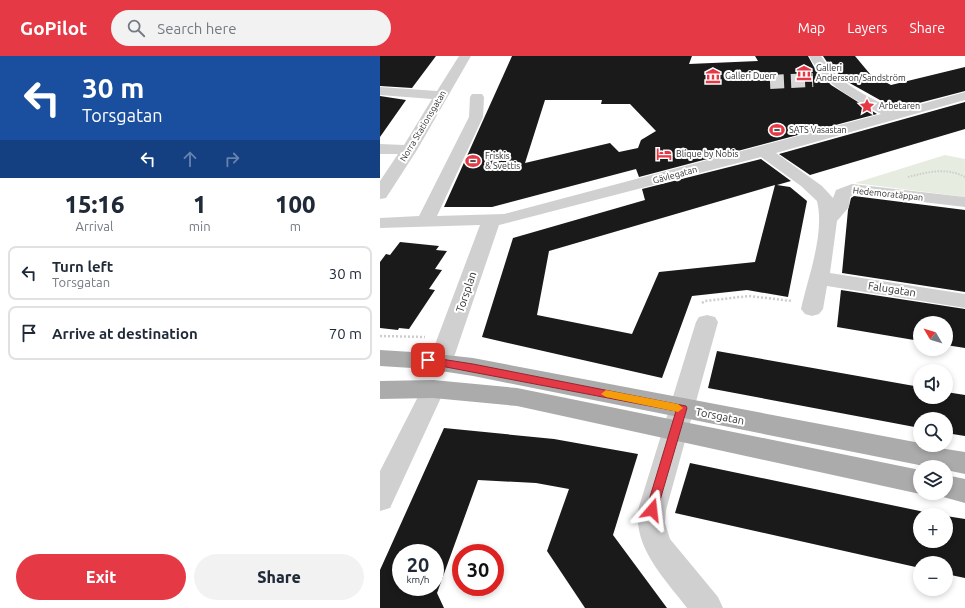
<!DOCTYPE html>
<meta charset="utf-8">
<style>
:root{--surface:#fff;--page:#f2f2f3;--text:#1f2937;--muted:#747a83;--line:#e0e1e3;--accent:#e63946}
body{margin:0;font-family:Ubuntu,sans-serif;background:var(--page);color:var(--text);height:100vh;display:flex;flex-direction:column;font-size:15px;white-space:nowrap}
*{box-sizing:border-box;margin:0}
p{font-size:13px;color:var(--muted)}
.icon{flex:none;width:22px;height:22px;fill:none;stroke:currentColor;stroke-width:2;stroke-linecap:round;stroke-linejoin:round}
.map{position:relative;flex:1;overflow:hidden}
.drawer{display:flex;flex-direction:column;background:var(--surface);width:380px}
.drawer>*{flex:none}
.top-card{background:#1a4fa0;color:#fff;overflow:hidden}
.needle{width:26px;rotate:308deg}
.fabs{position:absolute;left:533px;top:260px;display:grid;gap:8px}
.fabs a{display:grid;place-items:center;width:40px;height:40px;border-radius:50%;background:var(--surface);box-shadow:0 2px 6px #0003;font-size:20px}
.speed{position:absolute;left:12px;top:488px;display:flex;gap:8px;font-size:20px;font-weight:700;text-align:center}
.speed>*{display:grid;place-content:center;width:52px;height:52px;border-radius:50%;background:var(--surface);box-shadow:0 2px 6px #0003;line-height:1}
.speed small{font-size:10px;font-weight:400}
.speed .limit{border:6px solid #d22;background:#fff;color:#111}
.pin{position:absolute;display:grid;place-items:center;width:34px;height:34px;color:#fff;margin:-17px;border-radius:8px;box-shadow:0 2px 6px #0006}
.me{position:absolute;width:44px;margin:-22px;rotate:17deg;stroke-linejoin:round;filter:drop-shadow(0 0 3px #0008)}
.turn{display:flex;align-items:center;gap:14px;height:84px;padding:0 16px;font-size:18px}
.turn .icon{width:52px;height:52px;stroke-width:2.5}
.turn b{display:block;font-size:28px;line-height:34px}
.lanes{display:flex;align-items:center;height:38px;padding:0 16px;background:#0003;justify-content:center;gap:20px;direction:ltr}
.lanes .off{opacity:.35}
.eta{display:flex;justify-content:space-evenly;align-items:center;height:68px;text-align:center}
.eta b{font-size:24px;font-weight:800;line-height:28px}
.action{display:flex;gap:8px;margin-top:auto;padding:8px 16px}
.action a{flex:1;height:46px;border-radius:24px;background:var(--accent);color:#fff;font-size:16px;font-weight:800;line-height:46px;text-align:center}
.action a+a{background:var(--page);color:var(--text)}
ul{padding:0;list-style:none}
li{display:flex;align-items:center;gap:12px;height:54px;margin:0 8px 6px;padding:0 8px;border:2px solid var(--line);border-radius:8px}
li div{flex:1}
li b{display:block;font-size:15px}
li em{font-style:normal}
header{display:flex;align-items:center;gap:24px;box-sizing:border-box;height:56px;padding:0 20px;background:var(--accent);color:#fff}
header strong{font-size:19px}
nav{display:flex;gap:22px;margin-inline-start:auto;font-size:14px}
.search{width:280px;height:36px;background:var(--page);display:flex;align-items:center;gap:10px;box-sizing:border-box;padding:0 14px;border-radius:22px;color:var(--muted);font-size:15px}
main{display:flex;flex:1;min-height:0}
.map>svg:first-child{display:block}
.green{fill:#e6ecdf}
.building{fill:#1a1a1a;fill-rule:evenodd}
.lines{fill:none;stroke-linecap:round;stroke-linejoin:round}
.minor-tunnel{stroke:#d6d6d6;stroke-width:14;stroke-dasharray:14 7;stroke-linecap:butt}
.path-far1{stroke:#cdcdcd;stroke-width:2;stroke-dasharray:1.5 1.5;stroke-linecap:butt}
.path{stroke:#cdcdcd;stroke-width:2.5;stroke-dasharray:2 2;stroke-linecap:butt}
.minor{fill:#d0d0d0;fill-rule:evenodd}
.major{fill:#ababab;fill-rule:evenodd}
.route{fill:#e63946;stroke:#96252e}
.slow{fill:#f59e0b}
.labels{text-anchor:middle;stroke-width:4;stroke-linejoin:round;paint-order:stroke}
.far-poi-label{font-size:9px;fill:#333;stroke:#fff;text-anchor:start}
.far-street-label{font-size:9px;fill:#333;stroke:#fff}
.street-label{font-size:11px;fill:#333;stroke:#fff}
</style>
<header>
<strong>GoPilot</strong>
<div class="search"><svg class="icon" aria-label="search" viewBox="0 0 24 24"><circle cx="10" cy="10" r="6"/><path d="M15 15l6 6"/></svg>Search here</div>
<nav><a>Map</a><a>Layers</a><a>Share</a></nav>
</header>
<main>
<section class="drawer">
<div class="top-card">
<div class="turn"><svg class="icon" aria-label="left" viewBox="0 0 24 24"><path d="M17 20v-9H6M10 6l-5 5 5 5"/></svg><div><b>30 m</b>Torsgatan</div></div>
<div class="lanes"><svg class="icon" aria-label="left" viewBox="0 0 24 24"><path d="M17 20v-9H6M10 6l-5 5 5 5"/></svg><svg class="icon off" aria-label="ahead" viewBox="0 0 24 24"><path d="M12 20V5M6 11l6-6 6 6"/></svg><svg class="icon off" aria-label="right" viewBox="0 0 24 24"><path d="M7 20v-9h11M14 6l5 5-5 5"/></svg></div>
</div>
<div class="eta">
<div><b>15:16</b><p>Arrival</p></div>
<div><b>1</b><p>min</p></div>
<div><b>100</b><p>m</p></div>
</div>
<ul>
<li><svg class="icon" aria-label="left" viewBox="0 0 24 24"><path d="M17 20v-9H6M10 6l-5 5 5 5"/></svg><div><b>Turn left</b><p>Torsgatan</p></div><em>30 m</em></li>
<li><svg class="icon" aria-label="arrive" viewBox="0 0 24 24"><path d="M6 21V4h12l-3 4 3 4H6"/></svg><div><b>Arrive at destination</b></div><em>70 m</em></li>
</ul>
<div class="action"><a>Exit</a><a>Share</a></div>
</section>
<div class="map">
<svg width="585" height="552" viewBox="0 0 585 552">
<rect width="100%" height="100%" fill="#fff"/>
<path class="green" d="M565 99 585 103V141L475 127Z"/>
<path class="building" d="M0 0H56L32 32 0 30Z
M132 0H312L309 8 378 5 375 0H428L434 11 451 29 497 58 259 121 256 113 112 151H64ZM165 44H222L221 48H250L276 75 261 84 258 92 239 96 230 87 145 107Z
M443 0H475L490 18 511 29 585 11V35L516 53 466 25 449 9Z
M0 40 26 44 0 81Z
M585 46V73L430 119 399 98Z
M381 103 411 125 397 129 410 131 427 145 408 241 367 234 312 240 282 322 102 281 133 182 265 144 262 133ZM395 129 375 206 279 216 252 278 157 259 169 195Z
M474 140 585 154V236L462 217 468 154 471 142Z
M20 186 59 190 56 194 67 195 55 213 62 214 49 233 55 234 29 273 19 272 18 274 0 272V206L6 198 10 199Z
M461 234 585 253V292L566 289V267H540V285L457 271Z
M337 295 540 331V341H566V336L585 339V380L566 377V363H540V372L328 332Z
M64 372 174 383 258 398 233 479 287 552H205L167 495 189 433 156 427 98 424 57 537 64 552H0V514ZM21 497H55V531H21Z
M310 407 559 459H540V485H566V460L585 463V522L566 518V507H540V512L295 457Z"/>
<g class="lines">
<path class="minor-tunnel" d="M390 26 433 24"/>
<path class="path-far1" d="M528 121C548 116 566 111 585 121"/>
<path class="path" d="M322 247 325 245 369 240 412 245
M0 280 45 281"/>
<path class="minor" d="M79 0H91L37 94 6 142 0 143V125L18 98H0V88L24 89 52 43 0 39V31L57 35Z
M429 0H441C458 28 488 40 516 55L585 36V44L396 97 442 130 453 142 456 134 472 128 585 141V151L474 138 470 141 469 151 457 165 450 217 585 238V252L447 230 443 253 439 258 432 260 425 258 421 253C428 221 445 178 437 145L421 130 381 101 119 169 72 307 68 313 60 315 52 313 48 307 100 169 0 172V162L39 160 89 61 90 41 92 38H102L104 41 103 61 57 160 124 158 501 58C473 42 445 30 429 0Z
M327 259 335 261 338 266 286 454 285 467 290 483 338 541 343 552H307C285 523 254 493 258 454L316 266 319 261Z
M53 324 61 327 65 333 10 452 0 455V415L45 327Z"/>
<path class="major" d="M0 294 48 297 93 302 540 387V389L585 396V418L566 414V411H549L93 320 48 313 0 310Z
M53 324 137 332 540 414V437H542L540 438 137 350 53 342 0 343V325Z
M566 419 585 423V447L556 439 555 437H566Z"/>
</g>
<path class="route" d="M48 301 93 308 306 350 307 352 276 458 272 459 268 458 266 454 296 355 45 307 43 304Z"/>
<path class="slow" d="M226 334 298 348 303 352 298 356 226 341 221 338Z"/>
<defs>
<g id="museum-bare" transform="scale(1.2)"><path d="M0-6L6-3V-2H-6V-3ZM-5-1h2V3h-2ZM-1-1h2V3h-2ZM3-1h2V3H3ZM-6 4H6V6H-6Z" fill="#e63946" stroke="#fff" stroke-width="2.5" paint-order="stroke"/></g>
<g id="sight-bare" transform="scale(1.2)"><path d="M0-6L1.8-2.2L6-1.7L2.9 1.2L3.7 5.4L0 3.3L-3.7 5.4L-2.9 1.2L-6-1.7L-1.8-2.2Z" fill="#e63946" stroke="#fff" stroke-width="2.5" paint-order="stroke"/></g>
<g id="stadium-bare" transform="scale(1.2)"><path d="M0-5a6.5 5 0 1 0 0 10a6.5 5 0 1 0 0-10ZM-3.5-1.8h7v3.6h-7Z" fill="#e63946" stroke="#fff" stroke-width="2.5" paint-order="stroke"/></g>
<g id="hotel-bare" transform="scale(1.2)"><path d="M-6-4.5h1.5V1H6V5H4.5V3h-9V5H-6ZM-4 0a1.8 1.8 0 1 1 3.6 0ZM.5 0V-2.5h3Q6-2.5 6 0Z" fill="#e63946" stroke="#fff" stroke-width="2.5" paint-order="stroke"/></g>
</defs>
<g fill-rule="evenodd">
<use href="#museum-bare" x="424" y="17"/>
<use href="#museum-bare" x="333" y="20"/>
<use href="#sight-bare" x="487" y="50"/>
<use href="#stadium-bare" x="397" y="74"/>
<use href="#hotel-bare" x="284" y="98"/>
<use href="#stadium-bare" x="93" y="105"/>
</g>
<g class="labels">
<g class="far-poi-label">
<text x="436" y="15">Galleri<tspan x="436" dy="10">Andersson/Sandström</tspan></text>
<text x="345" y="23">Galleri Duerr</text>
<text x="499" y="53">Arbetaren</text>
<text x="409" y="77">SATS Vasastan</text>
<text x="296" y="101">Blique by Nobis</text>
<text x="105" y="103">Friskis<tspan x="105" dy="10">&amp; Svettis</tspan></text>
</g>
<g class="far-street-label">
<text transform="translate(43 70) rotate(-59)" y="3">Norra Stationsgatan</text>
<text transform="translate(295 119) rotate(-15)" y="3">Gävlegatan</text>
<text transform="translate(508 138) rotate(6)" y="3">Hedemoratäppan</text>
</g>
<g class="street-label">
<text transform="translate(512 233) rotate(9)" y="4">Falugatan</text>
<text transform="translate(86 236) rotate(-71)" y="4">Torsplan</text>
<text transform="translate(340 360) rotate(11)" y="4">Torsgatan</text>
</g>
</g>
</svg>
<div class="fabs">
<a><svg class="needle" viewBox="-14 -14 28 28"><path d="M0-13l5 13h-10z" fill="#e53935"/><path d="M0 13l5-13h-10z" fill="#747a83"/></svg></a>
<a><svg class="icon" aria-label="sound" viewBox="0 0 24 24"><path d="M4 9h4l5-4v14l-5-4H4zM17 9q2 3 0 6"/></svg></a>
<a><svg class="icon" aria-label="search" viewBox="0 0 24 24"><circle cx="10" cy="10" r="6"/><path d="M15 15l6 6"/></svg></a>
<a><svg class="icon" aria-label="layers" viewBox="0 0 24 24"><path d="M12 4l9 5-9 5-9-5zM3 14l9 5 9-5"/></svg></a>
<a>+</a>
<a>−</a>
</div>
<div class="speed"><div>20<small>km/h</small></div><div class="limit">30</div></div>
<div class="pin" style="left:48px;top:304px;background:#d93025"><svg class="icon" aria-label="arrive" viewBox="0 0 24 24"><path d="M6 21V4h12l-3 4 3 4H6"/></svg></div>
<svg class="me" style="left:272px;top:454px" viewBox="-20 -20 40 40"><path d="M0-17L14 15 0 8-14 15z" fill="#e63946" stroke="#fff" stroke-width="4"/></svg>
</div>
</main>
